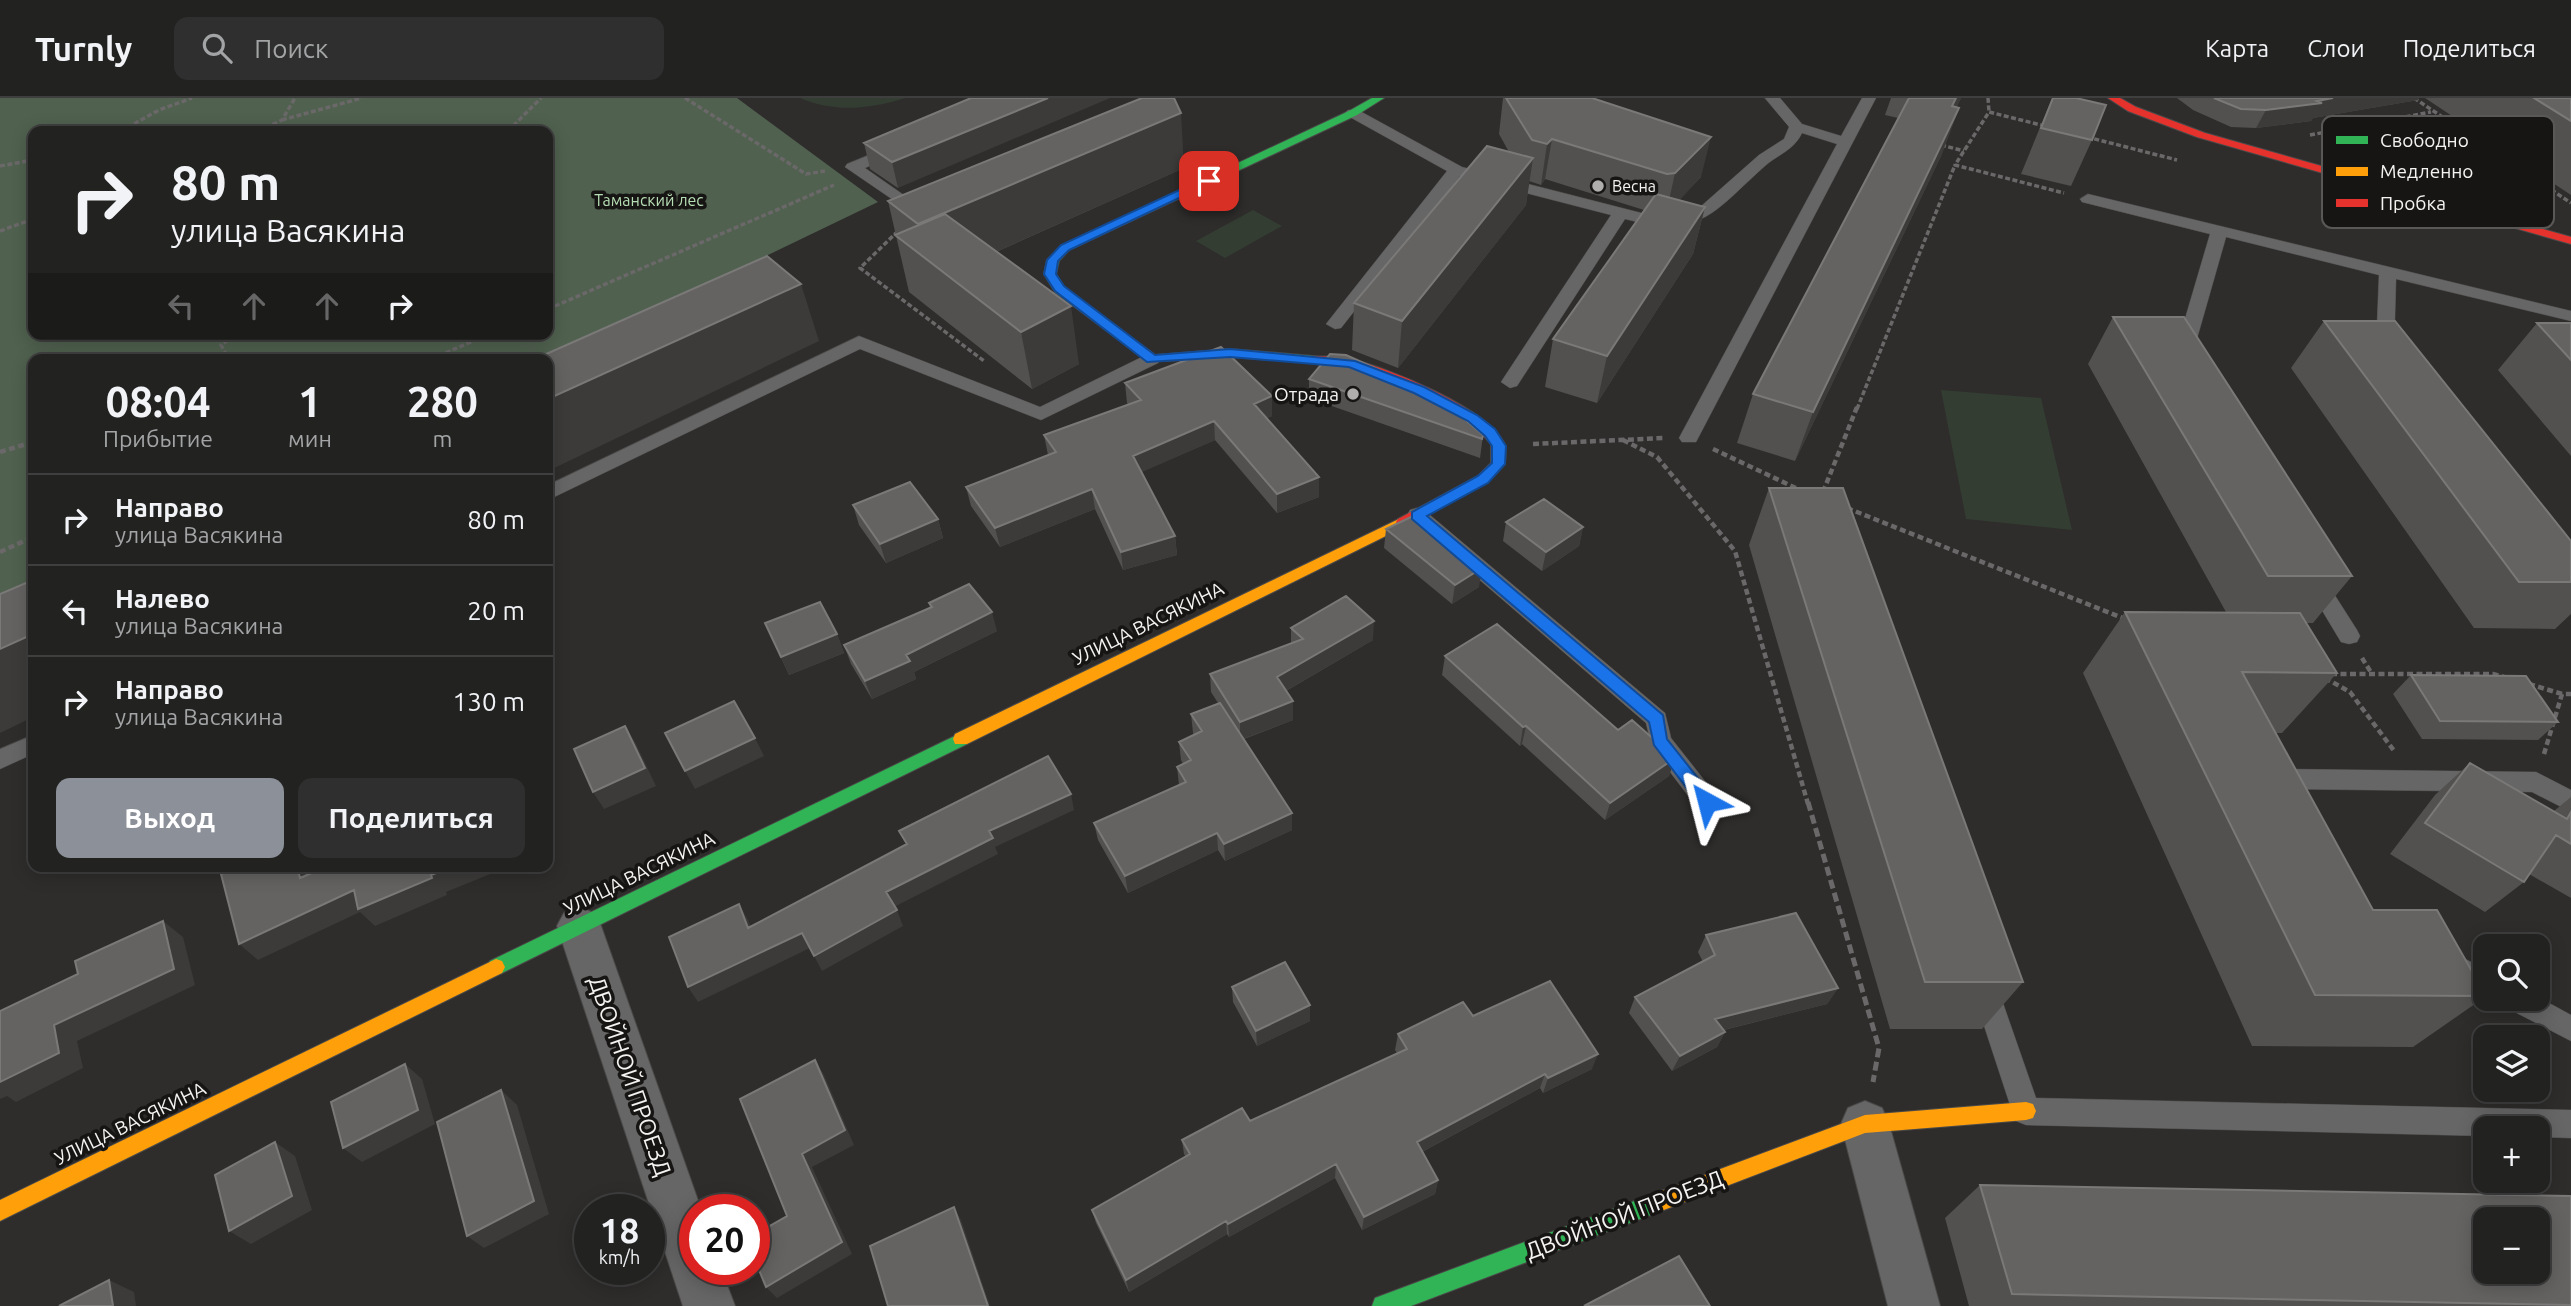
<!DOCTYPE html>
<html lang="ru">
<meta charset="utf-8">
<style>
:root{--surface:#222221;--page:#2e2f2e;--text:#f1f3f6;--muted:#a2a4a5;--line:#3f3f3f;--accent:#8c9099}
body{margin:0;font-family:Ubuntu,sans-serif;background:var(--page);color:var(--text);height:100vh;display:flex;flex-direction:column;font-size:26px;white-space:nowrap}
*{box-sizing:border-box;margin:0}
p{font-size:23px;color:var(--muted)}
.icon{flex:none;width:38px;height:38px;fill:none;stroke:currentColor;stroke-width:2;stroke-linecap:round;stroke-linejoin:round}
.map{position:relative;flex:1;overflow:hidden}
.side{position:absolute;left:28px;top:256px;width:525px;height:518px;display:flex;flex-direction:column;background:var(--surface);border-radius:14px;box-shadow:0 4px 18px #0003,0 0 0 2px var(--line)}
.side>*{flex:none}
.top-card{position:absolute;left:28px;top:28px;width:525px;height:214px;border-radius:14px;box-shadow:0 4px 18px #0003,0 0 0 2px var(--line);background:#222221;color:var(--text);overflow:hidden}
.buttons{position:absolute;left:2473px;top:836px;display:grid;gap:14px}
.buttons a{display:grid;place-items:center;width:77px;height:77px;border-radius:14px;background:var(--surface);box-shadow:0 4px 18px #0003,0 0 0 2px var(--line);font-size:35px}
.speed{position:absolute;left:574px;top:1096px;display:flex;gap:14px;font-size:35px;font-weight:700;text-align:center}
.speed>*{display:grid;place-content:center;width:91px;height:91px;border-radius:50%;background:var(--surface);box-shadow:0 4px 18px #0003,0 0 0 2px var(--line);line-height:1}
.speed small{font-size:18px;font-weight:400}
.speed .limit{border:10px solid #d22;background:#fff;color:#111}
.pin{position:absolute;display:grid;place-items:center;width:60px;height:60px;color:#fff;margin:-30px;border-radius:14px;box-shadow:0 4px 10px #0006}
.me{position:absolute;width:77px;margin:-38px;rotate:322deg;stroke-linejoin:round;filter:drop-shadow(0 0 5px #0008)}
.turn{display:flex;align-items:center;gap:24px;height:147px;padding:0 28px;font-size:32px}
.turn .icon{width:91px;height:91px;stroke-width:2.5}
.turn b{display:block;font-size:49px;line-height:60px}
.lanes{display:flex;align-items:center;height:66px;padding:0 28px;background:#0003;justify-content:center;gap:35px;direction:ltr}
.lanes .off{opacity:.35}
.eta{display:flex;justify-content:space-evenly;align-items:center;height:119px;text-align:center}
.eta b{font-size:42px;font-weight:600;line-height:49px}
.cta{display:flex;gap:14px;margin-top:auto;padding:14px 28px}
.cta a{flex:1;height:80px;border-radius:14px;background:var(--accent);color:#fff;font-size:28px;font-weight:600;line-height:80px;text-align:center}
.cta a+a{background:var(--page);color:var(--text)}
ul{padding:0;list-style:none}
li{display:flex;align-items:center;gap:21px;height:91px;padding:0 28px;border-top:2px solid var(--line)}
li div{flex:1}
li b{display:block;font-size:26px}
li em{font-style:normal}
header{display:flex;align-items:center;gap:42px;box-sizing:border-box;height:98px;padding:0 35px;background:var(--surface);border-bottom:2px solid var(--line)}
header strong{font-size:33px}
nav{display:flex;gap:38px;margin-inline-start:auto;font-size:24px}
.search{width:490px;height:63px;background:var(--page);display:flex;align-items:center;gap:18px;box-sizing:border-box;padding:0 24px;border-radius:14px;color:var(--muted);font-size:26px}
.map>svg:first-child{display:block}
.green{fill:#333d32}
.forest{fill:#50614f;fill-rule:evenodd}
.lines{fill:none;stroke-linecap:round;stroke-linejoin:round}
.lane-casing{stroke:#4b4a49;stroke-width:1}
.street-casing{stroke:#4b4a49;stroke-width:2}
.fast-casing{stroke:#4b4a49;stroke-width:2}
.slow-casing{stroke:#4b4a49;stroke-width:2}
.jam-casing{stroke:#4b4a49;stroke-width:2}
.path-far2{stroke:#6a6868;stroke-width:3.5;stroke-dasharray:5 2.5;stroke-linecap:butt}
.path-far1{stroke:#6a6868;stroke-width:4.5;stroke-dasharray:6 3.5;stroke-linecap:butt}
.path{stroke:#6a6868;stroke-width:5;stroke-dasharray:9 4.5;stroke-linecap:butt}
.lane{fill:#676666;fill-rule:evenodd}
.street{fill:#676666;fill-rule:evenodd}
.fast{fill:#30b455;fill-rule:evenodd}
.slow{fill:#ff9f0a;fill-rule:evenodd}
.jam{fill:#e5322d;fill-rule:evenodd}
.wall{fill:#525150}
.shaded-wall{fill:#3c3b3a}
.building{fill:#646362;stroke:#7a7978;stroke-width:2;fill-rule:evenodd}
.route{fill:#1a73e8;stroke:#114b97;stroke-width:2}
.poi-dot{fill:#afaead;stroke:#171514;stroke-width:2.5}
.labels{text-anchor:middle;stroke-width:7;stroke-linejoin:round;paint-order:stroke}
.far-poi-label{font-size:16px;fill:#f5f3f2;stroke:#171514;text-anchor:start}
.far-park-label{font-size:16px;fill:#b6ddb3;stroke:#171514}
.poi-label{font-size:19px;fill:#f5f3f2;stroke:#171514;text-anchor:end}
.street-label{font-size:19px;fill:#f5f3f2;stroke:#171514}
.near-street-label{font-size:23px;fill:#f5f3f2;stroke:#171514}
.key{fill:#171514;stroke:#5a5857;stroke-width:2}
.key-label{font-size:19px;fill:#f5f3f2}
</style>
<header>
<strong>Turnly</strong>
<div class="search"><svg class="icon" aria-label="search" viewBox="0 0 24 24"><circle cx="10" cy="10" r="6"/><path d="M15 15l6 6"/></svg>Поиск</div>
<nav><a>Карта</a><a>Слои</a><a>Поделиться</a></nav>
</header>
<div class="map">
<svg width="2571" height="1208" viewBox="0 0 2571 1208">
<rect width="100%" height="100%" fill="#2e2d2c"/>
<path class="green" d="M800 0H906C870 11 835 15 800 0Z
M1253 112 1282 128 1225 160 1196 143Z
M1941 292 2041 300 2072 432 1966 421Z"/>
<path class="forest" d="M0 0H737L878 104 548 263V261H33V511L0 527ZM33 33H548V236H33Z"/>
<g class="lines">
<g class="lane-casing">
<path id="lane" d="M1765 0H1780L1802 26 1841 38 1862 0H1876L1696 344H1682L1679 340 1837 46 1802 35C1794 52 1779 56 1766 67 1712 115 1702 141 1625 121L1517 288 1510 290 1501 284 1611 117 1460 78 1341 230 1335 231 1326 226 1447 73 1348 18 1345 15 1348 12H1358L1462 69 1657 119 1681 118 1699 110 1759 57 1784 41 1789 29Z
M896 46 901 48 904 51 901 54 865 70 908 100 910 103 908 106 902 108 845 69 847 66Z
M2088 96 2571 213V223L2396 181 2394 254 2385 260 2376 254 2379 177 2226 139 2192 258 2189 262H2177L2174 258 2210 136 2082 104 2080 101Z
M859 238 1040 309 1146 257 1152 255 1161 261 1158 265 1041 322 860 251 548 402V387Z
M1417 410 1424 412 1665 615 1671 640 1716 697 1719 704 1716 711 1707 714 1698 711 1652 650 1646 625 1410 422 1407 417 1410 412Z
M2313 471 2320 474 2357 532 2360 538 2357 544 2349 546 2341 544 2302 479 2306 474Z
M33 637V656L0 671V651Z
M2277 671 2536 674 2571 692V714L2532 694 2288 691 2279 695 2271 692 2265 681 2269 674Z
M2449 853 2485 871V896L2440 873 2436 865 2440 857Z
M1984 876 1993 880 1997 888 2036 1000 2571 1012V1040L2538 1039V1031H2485V1038L2026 1027 2016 1023 2012 1013 1971 888 1975 880Z
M2538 899 2571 917V943L2507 910 2503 901H2538Z"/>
</g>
<g class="street-casing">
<path id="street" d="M579 809 594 815 601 828 701 1111H695V1171H721L735 1208H683L557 828 564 815Z
M1865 1003 1882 1010 1889 1026 1940 1208H1888L1841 1026 1848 1010Z"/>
</g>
<g class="fast-casing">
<path id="fast" d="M1372 0H1384L1357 17 1069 152 1059 163 1056 176 1064 189 1155 257 1230 251 1313 258 1317 259V265L1230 259 1148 264 1055 194 1044 176 1047 162 1061 148 1349 13Z
M961 635 967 636 969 641 967 646 502 875 496 877 490 875 487 869 490 863Z
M1656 1095 1663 1098 1666 1105 1663 1112 1656 1115 1411 1208H1372L1375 1200 1383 1197Z"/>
</g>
<g class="slow-casing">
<path id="slow" d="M1403 419 1410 424 1408 427 967 646H955L953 641 955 636Z
M496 861 502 863 505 869 502 875 0 1123V1102Z
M2026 1004 2033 1006 2036 1013 2033 1020 2026 1022 1865 1035 1656 1115 1649 1112 1646 1105 1649 1098 1656 1095 1865 1017Z"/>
</g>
<g class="jam-casing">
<path id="jam" d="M2108 0H2120L2136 9 2205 35 2571 139V146L2197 39 2128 13Z
M1313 258C1325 259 1338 258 1350 261 1387 269 1487 310 1504 345 1507 351 1505 359 1505 366L1488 384 1408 427H1398L1396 424 1398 421 1478 378 1491 365V346C1462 311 1391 277 1347 268 1334 266 1321 268 1309 265V259Z"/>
</g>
<path class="path-far2" d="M685 0 806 76 825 73
M1988 0 1989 14
M2414 0 2571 105
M282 22 362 0
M2045 28 1989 14 1955 67 2064 95
M121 33 159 12 192 0
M259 33 282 22 295 0
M508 33 541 0
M2310 37 2431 14
M2087 39 2177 62
M1941 47 1964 53
M0 68 33 62
M0 133 33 121
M898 133 860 170 984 263
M548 211 834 87
M233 261 227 258 221 247 237 236
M432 261 489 236
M1857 311 1955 67"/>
<path class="path-far1" d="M1623 342 1657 359 1735 453 1808 706
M1533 346 1664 340
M1713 351 1800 392
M0 354 33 344
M1823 394 1857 309
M1847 410 2125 521
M0 454 33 439
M2362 560 2372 576
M2331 576H2493L2504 579
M2325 580 2350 594 2395 654
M2529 586 2562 596
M2544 656 2562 596H2571"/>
<path class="path" d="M1808 704 1879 950 1873 984"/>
<use href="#lane" class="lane"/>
<use href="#street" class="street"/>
<use href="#fast" class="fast"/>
<use href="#slow" class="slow"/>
<use href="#jam" class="jam"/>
</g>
<path class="wall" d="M971 0 898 90 870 71 864 45Z
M1503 0H1592L1701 79 1679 102 1705 109 1693 156 1597 305 1545 289 1553 241 1644 112 1545 81 1541 87 1529 83 1526 107 1398 270 1352 252 1354 205 1509 54 1499 36Z
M1891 0H1961L1956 10H1959L1941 58 1795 363 1737 345 1753 296 1898 20 1885 17Z
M2052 0 2092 42 2071 88 2021 76Z
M2177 0H2419L2418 2 2313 20 2311 23 2256 30 2231 29 2193 12Z
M2425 0H2571V97Z
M1184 70 996 154 1079 266 1032 291 909 194 888 103Z
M2113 219 2352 478 2313 525H2306L2337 575 2282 635H2275L2373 812 2485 896V899L2413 949 2252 948 2083 575 2125 514H2226L2088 266Z
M2324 223 2571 443V516L2555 531 2474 530 2291 270Z
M2537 225H2571V358L2498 272Z
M1309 281 1483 337 1480 360 1309 300Z
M1125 285 1272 298V318L1267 320 1319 379V399L1277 415 1215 342 1141 374 1175 438 1177 457 1123 472 1095 411 1000 449 971 408 966 389 1048 357 1044 337 1129 307 1127 305Z
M1769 390 2023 884 1982 931H1890L1749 447Z
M853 407 938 421 943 440 886 465 859 427Z
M1506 424 1583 429 1579 448 1542 473 1503 443Z
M1386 431 1479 489 1452 506 1384 450Z
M929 505 997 533 914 574 916 581 872 601 851 566 844 547 930 510Z
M765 525 837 536 844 555 789 577Z
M1291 530 1373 542 1286 593 1293 622 1244 641 1292 732 1225 763 1218 752 1128 795 1098 742 1094 725 1179 687 1177 669 1183 666 1181 662 1179 644 1194 637 1193 635 1191 616 1218 605 1211 594 1210 576 1291 545Z
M1445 558 1618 632 1675 660 1669 678 1605 722 1522 646 1520 648 1442 577Z
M2411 577 2558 624 2538 642 2422 641 2393 596Z
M2470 665 2554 713 2571 699V800L2529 776 2524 784 2485 814 2390 756 2435 697Z
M1706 837 1838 890 1827 906 1724 932 1725 934 1717 949 1672 973 1629 915 1635 899 1703 864 1698 854Z
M1232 889 1310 923 1257 948 1233 904Z
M1473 918 1592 971 1543 995 1540 990 1422 1054 1438 1082 1435 1096 1362 1132 1335 1080 1229 1139 1227 1136 1129 1194 1096 1125 1092 1112 1186 1059 1184 1056 1182 1042 1250 1023 1397 955 1395 952 1398 936Z
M1980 1087 2571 1208H1969L1945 1120Z"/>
<path class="shaded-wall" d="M1048 0H1110L898 90 892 64Z
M1956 0H1961L1934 56 1952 8Z
M2333 0H2419L2418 2 2313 20 2311 23 2256 30 2266 12Z
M1959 10 1941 58 1795 363 1813 314Z
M1181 15 1184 70 946 176 926 160 918 126Z
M1711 39 1701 79 1666 116 1675 75Z
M1552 41 1545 81 1541 87 1547 46Z
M1533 60 1526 107 1398 270 1402 223Z
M1705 109 1693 156 1597 305 1607 258Z
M801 186 819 243 548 373V301Z
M1071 208 1079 266 1032 291 1021 234Z
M1272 298V318L1255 325 1254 306Z
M1214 323 1215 342 1135 377 1133 358Z
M1319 379V399L1277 415V396Z
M1092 391 1095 411 1000 449 995 430Z
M938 421 943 440 886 465 880 446Z
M1583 429 1579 448 1542 473 1546 454Z
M1175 438 1177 457 1123 472 1121 454Z
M1482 470 1479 489 1452 506 1455 487Z
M992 514 997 533 914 574 916 581 872 601 865 583 906 557Z
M1374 523 1373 542 1277 598V579Z
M33 536V619L0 635V551Z
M837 536 844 555 789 577 781 559Z
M1293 603V622L1240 642V624Z
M625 628 636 646 656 688 604 711 593 694Z
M1526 628 1522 646 1520 648 1523 629Z
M755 640 764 658 695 691 685 673Z
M1675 660 1669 678 1605 722 1610 705Z
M1071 696 1074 712 995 749 998 756 892 810 886 794 989 733Z
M1292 715V732L1225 763 1224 746Z
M1217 735 1218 752 1128 795 1125 778Z
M297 768H309L318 797 300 780Z
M454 768H510L446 794 447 797 375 828 360 814 258 862 239 846 354 792 431 777Z
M739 806 748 822 758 845 748 830Z
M897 812 903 828 822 873 814 858Z
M163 823 183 839 195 887 77 943 83 970 16 1004 7 998 0 1001V984L54 927Z
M802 835 810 850 698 904 688 889Z
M1838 890 1827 906 1707 936 1715 921Z
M1310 907V923L1257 948 1256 933Z
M1725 934 1717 949 1672 973 1680 958Z
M1598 956 1592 971 1543 995 1548 980Z
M815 962 824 977 854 1047 812 1069 852 1156 777 1200 766 1189 842 1144 802 1056Z
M405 966 422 981 435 1026 362 1064 343 1050Z
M1545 976 1540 990 1414 1058 1417 1044Z
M501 992 517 1007 549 1116 484 1150 467 1138Z
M275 1044 295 1058 312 1112 251 1146 229 1133Z
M1336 1066 1335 1080 1229 1139 1228 1126Z
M1438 1082 1435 1096 1362 1132 1364 1119Z
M954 1109 961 1122 990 1208H988Z
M1226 1123 1227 1136 1129 1194 1126 1182Z
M109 1182 134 1194 136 1208H113Z"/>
<path class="building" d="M971 0H1048L892 64 864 45Z
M1142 0H1174L1181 15 918 126 888 103Z
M1506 0H1592L1711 39 1675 75 1667 76 1552 41 1547 46 1532 42Z
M1909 0H1956L1952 8 1959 10 1813 314 1753 296Z
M2053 0H2076L2106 7 2092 42 2041 30Z
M2214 0H2333L2317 3 2322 5 2266 12 2241 11Z
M2534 0H2571V23Z
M1487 48 1533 60 1402 223 1354 205Z
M1656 96 1705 109 1607 258 1553 241Z
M945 116 1071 208 1021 234 895 137Z
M767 158 801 186 548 301V261H535Z
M2113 219H2184L2352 478H2268Z
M2324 223H2395L2571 443V484H2519Z
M2537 225H2571V262Z
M1221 249 1272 298 1254 306 1319 379 1277 396 1214 323 1133 358 1175 438 1121 454 1092 391 995 430 966 389 1056 354 1044 337 1141 302 1125 285Z
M1330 256 1346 257 1438 298 1483 337 1482 341 1309 281Z
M910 384 938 421 880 446 853 407Z
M1769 390H1843L2023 884H1925Z
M1544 401 1583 429 1546 454 1506 424Z
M1415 417 1482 470 1455 487 1386 431Z
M33 482V536L0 551V496Z
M969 486 992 514 906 557 910 563 865 583 844 547 932 509 929 505Z
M1346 498 1374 523 1277 579 1293 603 1240 624 1210 576 1303 541 1291 530Z
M820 504 837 536 781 559 765 525Z
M2125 514 2300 515 2337 575 2242 574 2373 812H2437L2485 896V898L2315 897Z
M1497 526 1618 632 1632 622 1675 660 1610 705 1526 628 1523 629 1445 558Z
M2411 577 2526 578 2558 624 2440 623Z
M734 603 755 640 685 673 665 635Z
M1220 605 1292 715 1224 746 1217 735 1125 778 1094 725 1186 684 1177 669 1191 662 1179 644 1202 633 1191 616Z
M625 628 645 670 593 694 574 651Z
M1048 658 1071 696 989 733 993 740 886 794 897 812 814 858 802 835 688 889 669 839 739 806 748 830 907 746 899 733Z
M2470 665 2567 721 2571 714V746L2556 737 2524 784 2425 725Z
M238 768H297L300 780 328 768H454L431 777 432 780 358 811 354 792 239 846 221 776Z
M1796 815 1838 890 1715 921 1725 934 1680 958 1635 899 1715 857 1706 837Z
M163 823 174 871 54 927 59 955 0 984V913L78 876 75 863Z
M1285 864 1310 907 1256 933 1232 889Z
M1550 883 1598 956 1548 980 1545 976 1417 1044 1438 1082 1364 1119 1336 1066 1228 1126 1226 1123 1126 1182 1092 1112 1190 1056 1182 1042 1242 1010 1250 1023 1407 951 1398 936 1463 904 1473 918Z
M815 962 845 1032 802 1056 842 1144 766 1189 754 1160V1137L787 1118 740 1001Z
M405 966 418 1012 343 1050 331 1004Z
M501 992 534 1103 467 1138 437 1024Z
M275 1044 292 1098 229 1133 215 1077Z
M1980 1087 2571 1098V1207L2012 1196ZM2485 1122H2538V1174H2485Z
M954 1109 988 1208H888L870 1148Z
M1679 1158 1710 1208H1584Z
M109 1182 113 1208H59Z"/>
<path class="route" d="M1205 80 1215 83 1069 152 1058 163 1056 176 1064 188 1155 257 1230 251 1355 263 1424 289 1477 317 1495 331 1506 348 1505 366 1488 385 1427 418 1663 617 1667 641 1713 699 1715 704 1713 709H1701L1654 647 1649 624 1412 421V414L1478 378 1492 365V348L1485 338 1468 323 1414 295 1349 269 1230 259 1147 264 1055 193 1044 176 1047 162 1061 147Z"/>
<g class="poi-dot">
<circle cx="1598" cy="88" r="7"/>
<circle cx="1353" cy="296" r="7"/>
</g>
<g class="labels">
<g class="far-poi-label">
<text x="1612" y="94">Весна</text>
</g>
<g class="far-park-label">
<text x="649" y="108">Таманский лес</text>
</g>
<g class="poi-label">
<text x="1339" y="303">Отрада</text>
</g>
<g class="street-label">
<text transform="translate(1148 525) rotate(-26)" y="7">УЛИЦА ВАСЯКИНА</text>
<text transform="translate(639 775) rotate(-26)" y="7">УЛИЦА ВАСЯКИНА</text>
<text transform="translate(130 1025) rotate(-26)" y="7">УЛИЦА ВАСЯКИНА</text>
</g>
<g class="near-street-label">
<text transform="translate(630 978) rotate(71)" y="8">ДВОЙНОЙ ПРОЕЗД</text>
<text transform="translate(1624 1117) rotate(-21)" y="8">ДВОЙНОЙ ПРОЕЗД</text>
</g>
</g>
<rect x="2322" y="18" width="232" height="112" rx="10" class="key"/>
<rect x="2336" y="38" width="32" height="8" fill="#30b455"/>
<rect x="2336" y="69" width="32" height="9" fill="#ff9f0a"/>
<rect x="2336" y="101" width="32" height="8" fill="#e5322d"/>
<g class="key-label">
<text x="2380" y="49">Свободно</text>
<text x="2380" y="80">Медленно</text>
<text x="2380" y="112">Пробка</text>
</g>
</svg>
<div class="buttons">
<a><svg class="icon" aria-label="search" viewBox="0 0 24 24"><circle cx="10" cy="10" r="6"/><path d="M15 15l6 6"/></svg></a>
<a><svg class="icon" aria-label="layers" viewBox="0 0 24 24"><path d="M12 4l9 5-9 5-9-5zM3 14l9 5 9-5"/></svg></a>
<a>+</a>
<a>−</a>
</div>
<div class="speed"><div>18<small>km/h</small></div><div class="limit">20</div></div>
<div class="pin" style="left:1209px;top:83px;background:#d93025"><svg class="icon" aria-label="arrive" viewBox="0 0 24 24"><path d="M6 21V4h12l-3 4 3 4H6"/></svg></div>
<svg class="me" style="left:1707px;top:704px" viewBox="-20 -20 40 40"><path d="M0-17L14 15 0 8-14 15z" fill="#1a73e8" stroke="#fff" stroke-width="4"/></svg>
<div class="top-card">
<div class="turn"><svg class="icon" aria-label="right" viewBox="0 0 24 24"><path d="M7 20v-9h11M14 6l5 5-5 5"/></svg><div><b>80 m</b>улица Васякина</div></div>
<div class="lanes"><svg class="icon off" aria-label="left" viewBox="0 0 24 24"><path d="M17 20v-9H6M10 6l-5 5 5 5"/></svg><svg class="icon off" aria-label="ahead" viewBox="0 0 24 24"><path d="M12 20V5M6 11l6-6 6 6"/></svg><svg class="icon off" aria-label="ahead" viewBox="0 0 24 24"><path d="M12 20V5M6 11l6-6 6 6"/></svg><svg class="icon" aria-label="right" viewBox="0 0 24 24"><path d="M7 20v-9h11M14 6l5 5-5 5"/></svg></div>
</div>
<section class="side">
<div class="eta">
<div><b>08:04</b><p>Прибытие</p></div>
<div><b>1</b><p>мин</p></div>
<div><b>280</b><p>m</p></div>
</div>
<ul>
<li><svg class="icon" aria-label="right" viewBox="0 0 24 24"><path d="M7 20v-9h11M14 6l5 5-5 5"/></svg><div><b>Направо</b><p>улица Васякина</p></div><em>80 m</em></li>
<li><svg class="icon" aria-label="left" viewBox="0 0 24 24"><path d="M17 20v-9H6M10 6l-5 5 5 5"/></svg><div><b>Налево</b><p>улица Васякина</p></div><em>20 m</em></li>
<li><svg class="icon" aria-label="right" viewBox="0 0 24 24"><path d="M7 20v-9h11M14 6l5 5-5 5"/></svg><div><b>Направо</b><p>улица Васякина</p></div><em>130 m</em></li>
</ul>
<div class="cta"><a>Выход</a><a>Поделиться</a></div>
</section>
</div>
